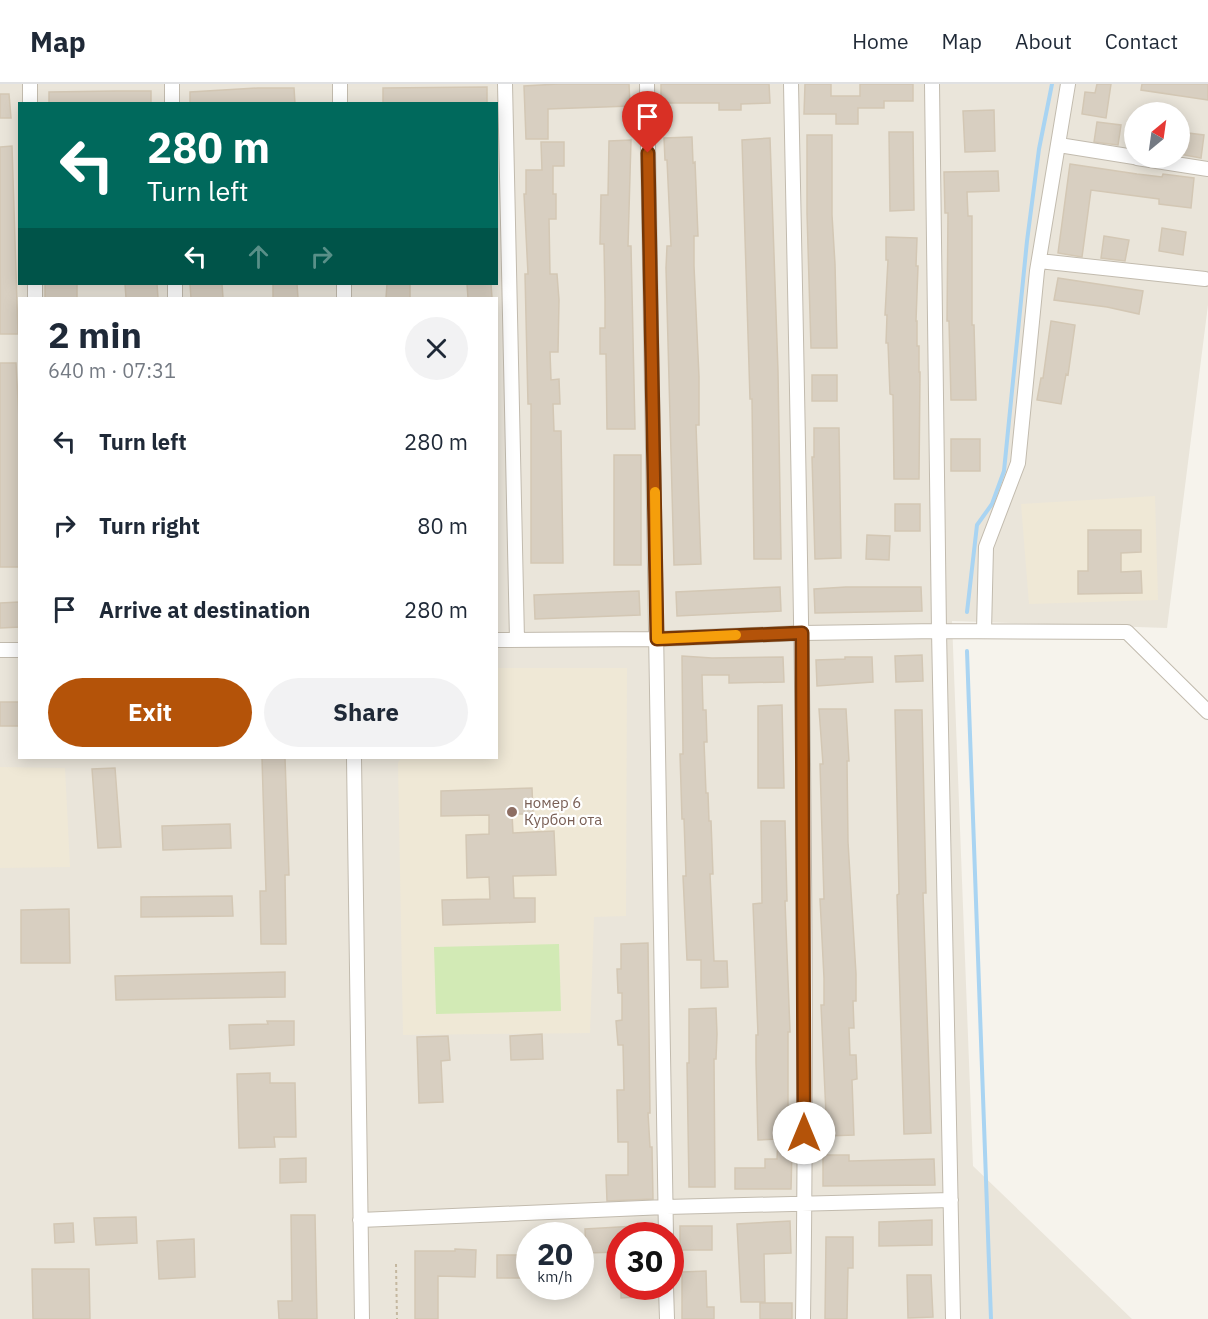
<!DOCTYPE html>
<meta charset="utf-8">
<style>
:root{--surface:#fff;--page:#f2f2f3;--text:#1f2937;--muted:#747a83;--line:#e0e1e3;--accent:#b45309}
body{margin:0;font-family:"IBM Plex Sans",sans-serif;background:var(--page);color:var(--text);height:100vh;display:flex;flex-direction:column;font-size:22px;white-space:nowrap}
*{box-sizing:border-box;margin:0}
p{font-size:20px;color:var(--muted)}
.icon{flex:none;width:33px;height:33px;fill:none;stroke:currentColor;stroke-width:2;stroke-linecap:round;stroke-linejoin:round}
.map{position:relative;flex:1;overflow:hidden}
.drawer{position:absolute;left:18px;top:213px;width:480px;height:462px;display:flex;flex-direction:column;background:var(--surface);border-radius:0px;box-shadow:0 3px 15px #0003}
.drawer>*{flex:none}
.hud{position:absolute;left:18px;top:18px;width:480px;height:183px;border-radius:0px;box-shadow:0 3px 15px #0003;background:#00695c;color:#fff;overflow:hidden}
.needle{width:39px;rotate:29deg}
.fabs{position:absolute;left:1124px;top:18px;display:grid;gap:12px}
.fabs a{display:grid;place-items:center;width:66px;height:66px;border-radius:50%;background:var(--surface);box-shadow:0 3px 15px #0003;font-size:30px}
.speed{position:absolute;left:516px;top:1138px;display:flex;gap:12px;font-size:30px;font-weight:700;text-align:center}
.speed>*{display:grid;place-content:center;width:78px;height:78px;border-radius:50%;background:var(--surface);box-shadow:0 3px 15px #0003;line-height:1}
.speed small{font-size:15px;font-weight:400}
.speed .limit{border:9px solid #d22;background:#fff;color:#111}
.pin{position:absolute;display:grid;place-items:center;width:51px;height:51px;color:#fff;margin:-62px -26px;border-radius:50% 50% 50% 0;rotate:-45deg;box-shadow:0 0 6px #0007}
.pin .icon{rotate:45deg}
.me{position:absolute;width:66px;margin:-33px;rotate:0deg;stroke-linejoin:round;filter:drop-shadow(0 0 4px #0008)}
.turn{display:flex;align-items:center;gap:21px;height:126px;padding:0 30px;font-size:27px}
.turn .icon{width:78px;height:78px;stroke-width:2.5}
.turn b{display:block;font-size:42px;line-height:51px}
.lanes{display:flex;align-items:center;height:57px;padding:0 30px;background:#0003;justify-content:center;gap:30px;direction:ltr}
.lanes .off{opacity:.35}
.round{display:grid;place-items:center;flex:none;width:63px;height:63px;border-radius:32px;background:var(--page)}
.headline{display:flex;align-items:center;justify-content:space-between;height:102px;padding:0 30px}
h1{font-size:36px;font-weight:700;line-height:45px}
.action{display:flex;gap:12px;margin-top:auto;padding:12px 30px}
.action a{flex:1;height:69px;border-radius:36px;background:var(--accent);color:#fff;font-size:24px;font-weight:700;line-height:69px;text-align:center}
.action a+a{background:var(--page);color:var(--text)}
ul{padding:0;list-style:none}
li{display:flex;align-items:center;gap:18px;height:84px;padding:0 30px}
li div{flex:1}
li b{display:block;font-size:22px}
li em{font-style:normal}
header{display:flex;align-items:center;gap:36px;box-sizing:border-box;height:84px;padding:0 30px;background:var(--surface);border-bottom:2px solid var(--line)}
header strong{font-size:28px}
nav{display:flex;gap:33px;margin-inline-start:auto;font-size:21px}
.map>svg:first-child{display:block}
.residential{fill:#eae5da;fill-rule:evenodd}
.education{fill:#efe8d6}
.garden{fill:#d2eab5}
.lines{fill:none;stroke-linecap:round;stroke-linejoin:round}
.stream{stroke:#a9d4f2;stroke-width:4}
.building{fill:#d8cfc1;stroke:#d3c7b4;stroke-width:1.5}
.minor-casing{stroke:#c2bbae;stroke-width:16}
.path{stroke:#c4b79f;stroke-width:2;stroke-dasharray:3 3;stroke-linecap:butt}
.minor{stroke:#fff;stroke-width:14}
.route-casing{stroke:#753606;stroke-width:15}
.route{stroke:#b45309;stroke-width:10}
.slow{stroke:#f59e0b;stroke-width:10}
.education-dot{fill:#8d6e63;stroke:#fff;stroke-width:2}
.labels{text-anchor:middle;stroke-width:4.5;stroke-linejoin:round;paint-order:stroke}
.education-label{font-size:15px;fill:#785e54;stroke:#fff;text-anchor:start}
</style>
<header>
<strong>Map</strong>
<nav><a>Home</a><a>Map</a><a>About</a><a>Contact</a></nav>
</header>
<div class="map">
<svg width="1208" height="1235" viewBox="0 0 1208 1235">
<rect width="100%" height="100%" fill="#f6f3ec"/>
<path class="residential" d="M0 0H1208V221L1167 544 952 537 973 1082 1132 1235H0ZM20 20H496V200H20ZM1134 28H1179V74H1134ZM20 214H496V674H20ZM530 1152H580V1203H530ZM620 1152H670V1203H620Z"/>
<path class="education" d="M1155 412 1158 516 1029 520 1021 420Z
M497 584H627L626 832 594 833 590 949 403 951 398 679 401 674H496Z
M0 683 65 684 70 783 0 784Z"/>
<path class="garden" d="M559 860 561 927 436 930 434 863Z"/>
<g class="lines">
<path class="stream" d="M967 528 977 441 992 420 1004 387 1027 157 1039 65 1052 0
M967 567 991 1235"/>
</g>
<path class="building" d="M558 0H629L630 22 548 25V55H526L524 2Z
M661 0H769L770 19 741 20V26H719V19H661Z
M805 0H831V12H860V0H913V17H884V24H858V40H836V30H804Z
M1097 0H1111L1106 34 1082 30 1085 8 1095 9Z
M1142 0H1208V16L1141 6Z
M487 3V20H383V4Z
M258 4H294L295 20H190V8Z
M116 7H151V20H49V8Z
M0 10H9L11 34H0Z
M994 26 995 67 965 68 963 27Z
M1097 38 1121 41 1118 61 1094 58Z
M889 48H913L914 126 890 127Z
M1180 48 1204 51 1201 74 1179 70Z
M807 51H832V131L835 180 837 264H811L807 129Z
M692 53 693 79 695 78 698 152H694V182L699 293V341H696L701 480 674 481 666 184 667 162H671L667 76H665L664 54Z
M770 54 778 287 781 475H754L752 315H750L742 56Z
M631 56 628 162H631L635 345H607L606 270H600V244H605V214L604 160H600L601 111H608L609 57Z
M541 58H564V82H553V110H556V135H549L550 190H557L559 216 558 268H550L551 296 559 295 560 320H553L554 347H561L563 479H531V320H528L525 190H528L524 110H526V86H542Z
M12 62 18 250H0V63Z
M1070 80 1137 90 1162 93 1163 90 1194 94 1191 124 1159 120V115L1091 106 1082 173 1058 169Z
M998 87 999 107 967 108 968 132H972V241H974L976 316H951L949 237H947L948 129H945L944 88Z
M1162 144 1186 148 1183 171 1159 167Z
M1104 152 1129 156 1125 177 1101 174Z
M886 153 917 154 916 182H918L916 237H917V262H919V288H920L919 395H894L893 311 890 310 888 259H886L887 231H885L888 176H886Z
M1058 194 1143 207 1139 230 1107 223 1054 216Z
M45 200H77V214H45Z
M125 200H157L158 214H126Z
M190 200H222L223 214H191Z
M273 200H297L298 214H273Z
M387 200H410V214H386Z
M467 200H491L492 214H468Z
M1051 237 1075 241 1068 291 1066 290 1061 320 1037 316 1041 294H1043Z
M0 279H16L20 354V483H0Z
M812 291H837V317H812Z
M814 344H839L841 474 815 475 812 373H814Z
M951 355H980V387H951Z
M614 371H641V481H614Z
M895 420H920V447H895Z
M1088 446H1141V468L1121 469V488L1141 487 1142 509 1078 510V487H1088Z
M867 451 890 452 889 476 866 475Z
M780 503 781 527 677 532 676 508Z
M846 503H921L922 527 815 529 814 505Z
M639 507 640 531 535 535 534 511Z
M19 518 20 543 0 544V519Z
M922 571 923 597 896 598 895 572Z
M682 572 712 574 783 573 784 598 729 599V591H702L703 626H706L707 658H704L706 709H708L709 737H711L713 790H710L714 877H727L728 903 701 904V876H687L683 792H686L684 735H682L680 670H683Z
M845 573H872L873 598 817 602 816 576 845 575Z
M0 618H20V642H0Z
M782 621 784 704H758V622Z
M819 625H846L849 677H847L848 758 856 890V917H853L854 944H849L850 971H856L857 995 852 996 854 1051 827 1052 821 921H824V894L820 815H824L820 680H823Z
M895 626H922L926 809H923L931 1049 904 1050 897 811 899 810Z
M262 674H285L289 791H285L286 860H261L260 807H266Z
M115 684 121 763 98 764 92 685Z
M532 704 533 730H512L513 749 554 747 556 791 513 792 514 814H535V838L443 841 442 816 490 815 489 793 467 794 466 751 489 750V731L441 732V707Z
M761 737H785L787 817H785L790 948H788V1026L790 1066H792L791 1105H735V1084H765V1075H777L778 1055 758 1056 756 978V951H758L753 820 762 819Z
M230 740 231 764 163 766 162 742Z
M232 812 233 832 141 833V813Z
M69 825 70 879H21V826Z
M648 859 650 1029H648L650 1063H652L653 1115 607 1117 606 1091H628V1058H618L617 1006H624L623 961H618L616 937 622 936V909H618L617 885H621V860Z
M285 888V913L116 916 115 892Z
M716 924 717 950 716 975H714L715 1103H689L687 979H689V925Z
M267 937H294V961L230 965 229 941 268 940Z
M542 950 543 975 511 976 510 952Z
M448 952 450 976 441 977 443 1018 419 1019 417 953Z
M270 989V999H295L296 1053H274L275 1063 239 1064 237 990Z
M823 1071H849V1077L934 1075 935 1101 823 1102Z
M306 1074V1098L280 1099V1075Z
M291 1131H315L317 1235H279L278 1217H292Z
M136 1133 137 1159 96 1161 94 1134Z
M932 1136V1161L879 1162V1138Z
M790 1137 791 1169 764 1170 765 1218H741L737 1140Z
M73 1139 74 1158 55 1159 54 1140Z
M653 1141V1152H617L618 1168 586 1169 585 1145Z
M680 1142H712V1166H680Z
M826 1153H853V1184H848L847 1235H825Z
M194 1155 195 1193 159 1195 157 1157Z
M455 1165 476 1166 475 1193 438 1192V1235H415V1167H455Z
M497 1171H530V1194H497Z
M32 1185H89L90 1235H33Z
M706 1187 707 1223H714V1235H682V1188Z
M907 1191H931L933 1233 908 1234Z
M621 1203H653V1212L621 1214Z
M760 1219H792V1235H760Z"/>
<g class="lines">
<g class="minor-casing">
<path id="minor" d="M30 0V20
M172 0V20
M340 0V20
M505 0 517 556
M647 0 666 1152
M791 0C799 412 809 823 803 1235
M932 0 939 547 953 1235
M1059 61 1134 73
M1137 74 1208 85
M1039 177 1205 195
M35 200V214
M175 200V214
M344 200V214
M984 547 986 463 1018 379 1037 187 1068 0
M496 556 657 555 802 549 939 547 1127 548 1208 628
M0 566H20
M354 674 362 1235
M360 1136 666 1123 951 1116
M666 1203 667 1235"/>
</g>
<path class="path" d="M396 1180 397 1235"/>
<use href="#minor" class="minor"/>
</g>
<g class="lines">
<g class="route-casing">
<path id="route" d="M648 69 657 555 802 549 804 1049"/>
</g>
<use href="#route" class="route"/>
<path class="slow" d="M655 408 657 555 736 551"/>
</g>
<circle class="education-dot" cx="512" cy="728" r="6"/>
<g class="labels">
<g class="education-label">
<text x="524" y="724">номер 6<tspan x="524" dy="17">Курбон ота</tspan></text>
</g>
</g>
</svg>
<div class="fabs">
<a><svg class="needle" viewBox="-14 -14 28 28"><path d="M0-13l5 13h-10z" fill="#e53935"/><path d="M0 13l5-13h-10z" fill="#747a83"/></svg></a>
</div>
<div class="speed"><div>20<small>km/h</small></div><div class="limit">30</div></div>
<div class="pin" style="left:648px;top:69px;background:#d93025"><svg class="icon" aria-label="arrive" viewBox="0 0 24 24"><path d="M6 21V4h12l-3 4 3 4H6"/></svg></div>
<svg class="me" style="left:804px;top:1049px" viewBox="-20 -20 40 40"><circle r="19" fill="#fff"/><path d="M0-13L10 11 0 6-10 11z" fill="#b45309"/></svg>
<div class="hud">
<div class="turn"><svg class="icon" aria-label="left" viewBox="0 0 24 24"><path d="M17 20v-9H6M10 6l-5 5 5 5"/></svg><div><b>280 m</b>Turn left</div></div>
<div class="lanes"><svg class="icon" aria-label="left" viewBox="0 0 24 24"><path d="M17 20v-9H6M10 6l-5 5 5 5"/></svg><svg class="icon off" aria-label="ahead" viewBox="0 0 24 24"><path d="M12 20V5M6 11l6-6 6 6"/></svg><svg class="icon off" aria-label="right" viewBox="0 0 24 24"><path d="M7 20v-9h11M14 6l5 5-5 5"/></svg></div>
</div>
<section class="drawer">
<div class="headline"><div><h1>2 min</h1><p>640 m · 07:31</p></div><a class="round"><svg class="icon" aria-label="close" viewBox="0 0 24 24"><path d="M6 6l12 12M18 6L6 18"/></svg></a></div>
<ul>
<li><svg class="icon" aria-label="left" viewBox="0 0 24 24"><path d="M17 20v-9H6M10 6l-5 5 5 5"/></svg><div><b>Turn left</b></div><em>280 m</em></li>
<li><svg class="icon" aria-label="right" viewBox="0 0 24 24"><path d="M7 20v-9h11M14 6l5 5-5 5"/></svg><div><b>Turn right</b></div><em>80 m</em></li>
<li><svg class="icon" aria-label="arrive" viewBox="0 0 24 24"><path d="M6 21V4h12l-3 4 3 4H6"/></svg><div><b>Arrive at destination</b></div><em>280 m</em></li>
</ul>
<div class="action"><a>Exit</a><a>Share</a></div>
</section>
</div>
